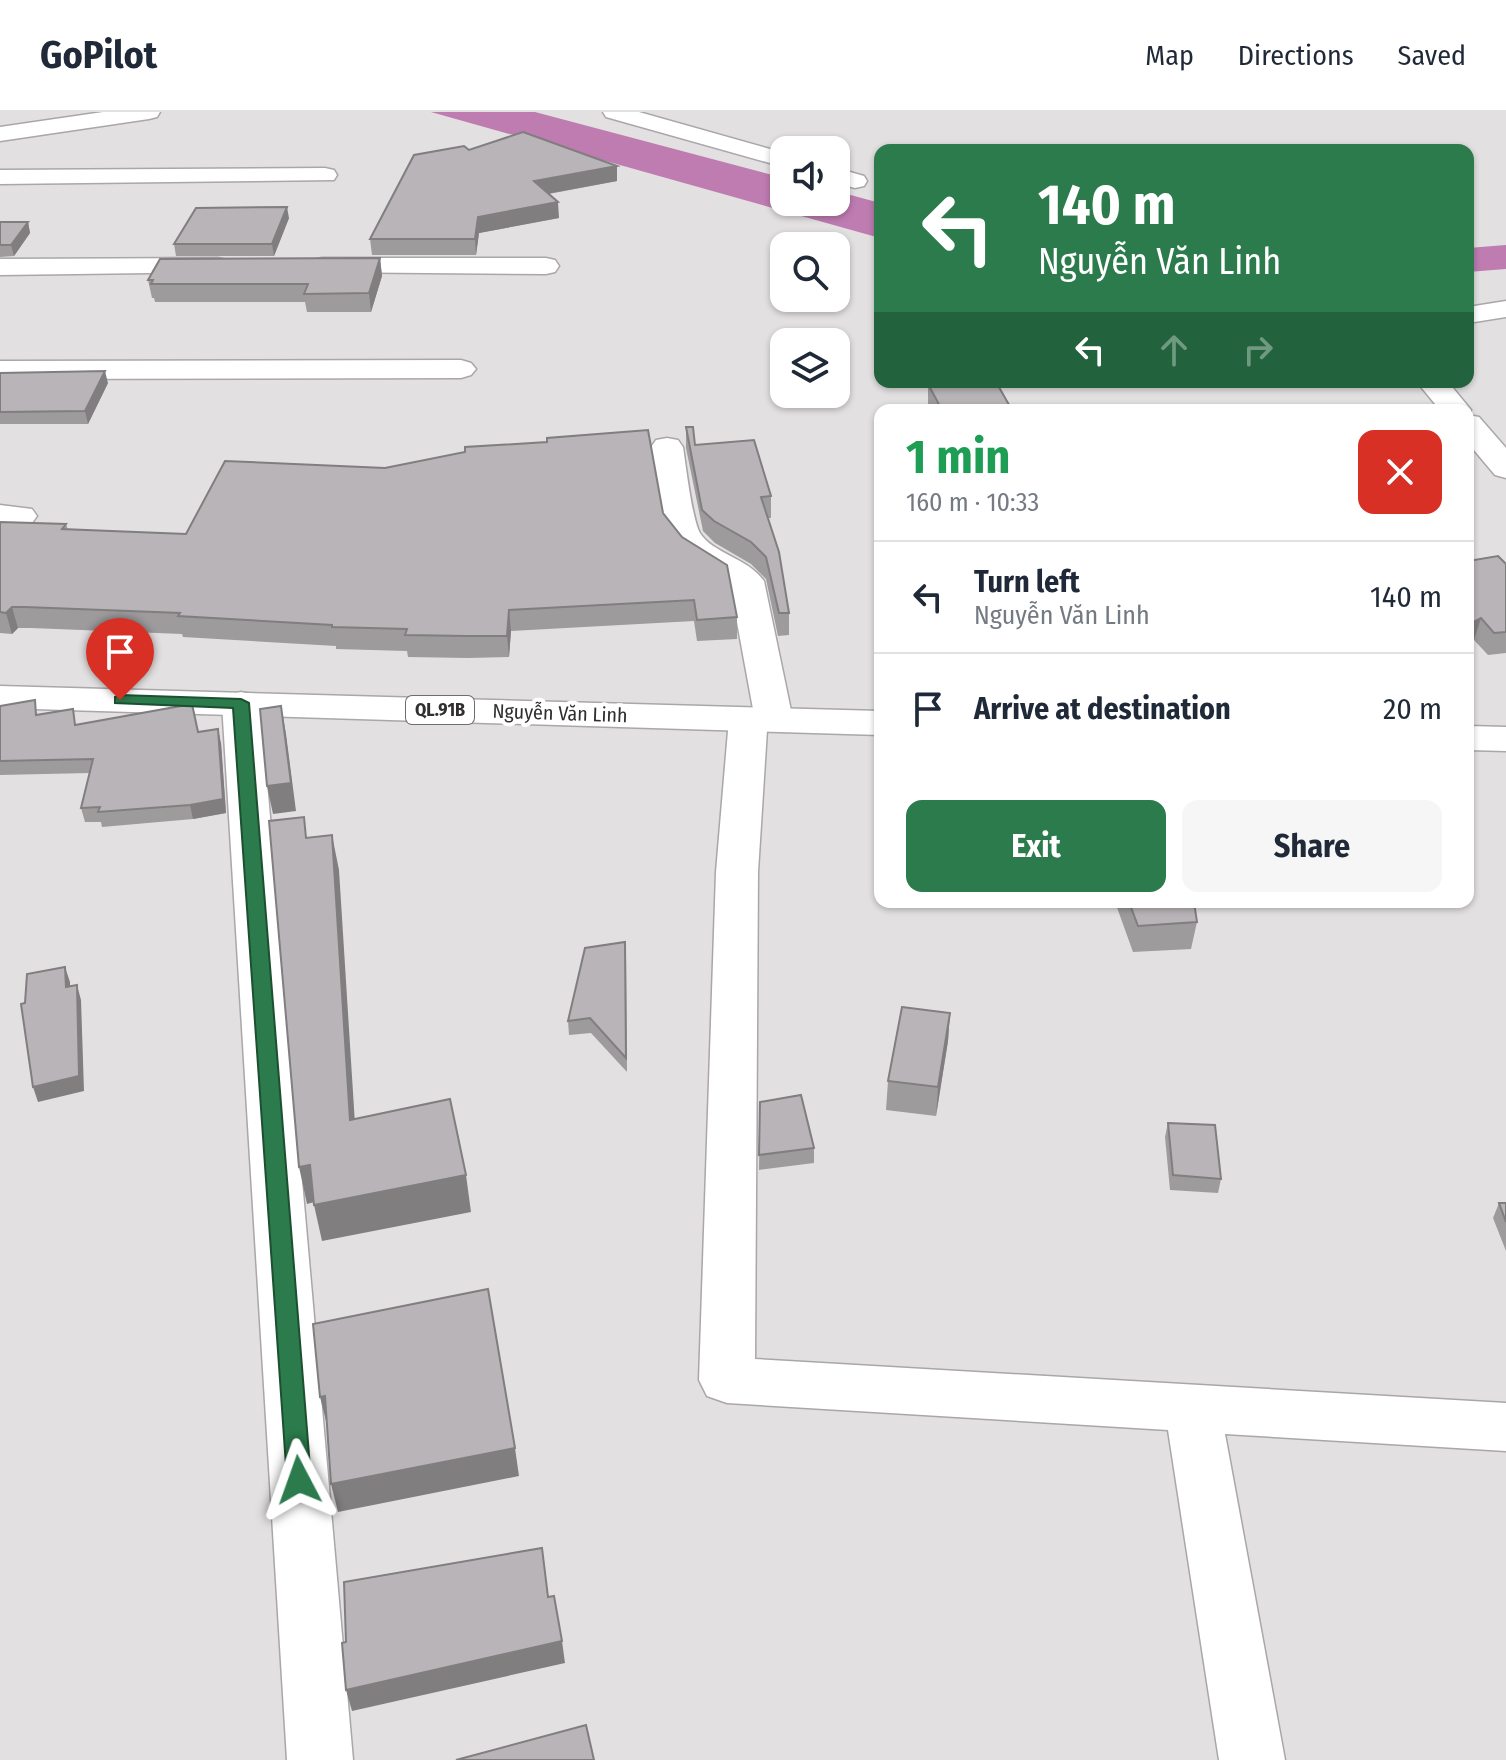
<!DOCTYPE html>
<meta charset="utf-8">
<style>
:root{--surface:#fff;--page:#f6f6f7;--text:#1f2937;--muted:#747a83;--line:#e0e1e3;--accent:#2b7b4c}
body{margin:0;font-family:"Fira Sans Condensed",sans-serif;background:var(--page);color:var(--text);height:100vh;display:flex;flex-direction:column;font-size:30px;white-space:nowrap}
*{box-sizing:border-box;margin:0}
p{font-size:26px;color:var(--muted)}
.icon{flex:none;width:44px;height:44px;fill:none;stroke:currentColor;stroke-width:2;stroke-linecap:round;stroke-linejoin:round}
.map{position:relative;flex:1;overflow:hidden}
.sheet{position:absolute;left:874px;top:292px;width:600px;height:504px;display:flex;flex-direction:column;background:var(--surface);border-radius:16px;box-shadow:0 2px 6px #0004}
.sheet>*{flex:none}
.banner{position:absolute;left:874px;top:32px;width:600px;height:244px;border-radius:16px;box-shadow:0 2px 6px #0004;background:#2b7b4c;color:#fff;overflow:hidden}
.controls{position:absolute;left:770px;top:24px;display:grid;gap:16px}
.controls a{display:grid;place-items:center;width:80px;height:80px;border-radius:16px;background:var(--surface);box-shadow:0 2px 6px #0004;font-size:40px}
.pin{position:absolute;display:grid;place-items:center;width:68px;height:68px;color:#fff;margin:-82px -34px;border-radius:50% 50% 50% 0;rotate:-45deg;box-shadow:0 0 8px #0007}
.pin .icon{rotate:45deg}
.me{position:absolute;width:88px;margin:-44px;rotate:356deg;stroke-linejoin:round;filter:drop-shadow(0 0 6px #0008)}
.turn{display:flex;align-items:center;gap:28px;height:168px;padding:0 32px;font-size:36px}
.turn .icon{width:104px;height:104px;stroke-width:2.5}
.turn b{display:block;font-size:56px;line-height:68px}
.lanes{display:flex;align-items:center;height:76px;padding:0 32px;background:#0003;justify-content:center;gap:40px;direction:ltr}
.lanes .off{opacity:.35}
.round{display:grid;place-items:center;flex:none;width:84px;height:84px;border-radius:16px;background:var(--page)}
.headline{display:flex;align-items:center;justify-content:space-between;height:136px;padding:0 32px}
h1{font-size:48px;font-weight:700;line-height:60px;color:#1e9e55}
.action{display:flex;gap:16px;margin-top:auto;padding:16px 32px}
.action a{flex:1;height:92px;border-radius:16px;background:var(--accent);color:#fff;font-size:32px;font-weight:700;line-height:92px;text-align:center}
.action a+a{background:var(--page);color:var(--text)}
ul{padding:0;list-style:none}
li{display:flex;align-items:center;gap:24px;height:112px;padding:0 32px;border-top:2px solid var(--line)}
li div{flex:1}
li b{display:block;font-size:30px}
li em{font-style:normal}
header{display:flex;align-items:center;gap:48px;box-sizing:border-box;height:112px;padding:0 40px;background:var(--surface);border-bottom:2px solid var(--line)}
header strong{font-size:38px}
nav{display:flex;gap:44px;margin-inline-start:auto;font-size:28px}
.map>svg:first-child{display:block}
.water{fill:#be7cb1}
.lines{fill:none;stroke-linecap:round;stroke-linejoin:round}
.minor-casing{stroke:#aaa6a9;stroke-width:3}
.highway-casing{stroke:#aaa6a9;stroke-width:3}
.minor{fill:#fff;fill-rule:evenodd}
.highway{fill:#fff;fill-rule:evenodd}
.wall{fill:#9e9b9d}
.shaded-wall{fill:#817e80}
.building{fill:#b8b4b7;stroke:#817e80;stroke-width:2}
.route{fill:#2b7b4c;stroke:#1c5031;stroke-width:2}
.labels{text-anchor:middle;stroke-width:8;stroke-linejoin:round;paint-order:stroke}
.shield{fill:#fff;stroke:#6e6d6d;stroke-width:2}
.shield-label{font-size:18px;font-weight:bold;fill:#302e2f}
.street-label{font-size:20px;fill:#302e2f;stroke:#fff}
</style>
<header>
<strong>GoPilot</strong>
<nav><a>Map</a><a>Directions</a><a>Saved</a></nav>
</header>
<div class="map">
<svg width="1506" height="1648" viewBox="0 0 1506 1648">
<rect width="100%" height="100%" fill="#e3e0e2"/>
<path class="water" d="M431 0H535L784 66V90H836V79L880 91V126Z
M1506 133V157L1468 160V136Z"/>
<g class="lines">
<g class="minor-casing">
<path id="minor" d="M103 0H160L157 5 149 7 0 29V15Z
M603 0H639L784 41V55L606 5Z
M325 56 334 58 337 63 334 68 0 72V58Z
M836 56 864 64 867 69 864 74 855 76 836 71Z
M218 146 227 148 231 154 227 160 0 163V147Z
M322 146H546L555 148 559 154 555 160 546 162 313 160 309 154 313 148Z
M1506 189V205L1468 211V195Z
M461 248 471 251 476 257 471 263 461 266 0 267V249Z
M1417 270H1448L1471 298 1468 303V298H1440Z
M1468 303 1479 305 1506 336V366L1495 363 1468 331Z
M667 326 678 328 683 335C686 354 692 407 700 421 712 441 748 446 764 469L793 608 788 616 767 618 758 760 755 1247 1506 1291V1339L1225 1322 1285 1648H1219L1168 1318 727 1291 707 1284 699 1268 716 760 729 607 734 599 753 597 730 472 684 443 666 420 651 335 656 328Z
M0 393 32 397 37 404 32 411 0 413Z
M241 580 254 583 260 591 353 1648H287L222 591 228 583Z"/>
</g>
<g class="highway-casing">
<path id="highway" d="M0 574 880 599V623L0 596Z
M1468 614 1506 615V639L1468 638Z"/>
</g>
<use href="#minor" class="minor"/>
<use href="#highway" class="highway"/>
</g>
<path class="wall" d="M469 38 617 54V69L549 82 559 106 479 121 476 143H372L370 127Z
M289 106 274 144H176L174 132Z
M0 110H28L30 121 14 144 0 145Z
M380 146 382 164 371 200H307L305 190H155L154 186H152L148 168Z
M0 261 108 271 88 312H0Z
M928 272 1012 298H928Z
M686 315 695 333 771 384V406H768L789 501V523L778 524 766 467 751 452 715 431 703 419 686 336Z
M663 401 737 505V527L697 529 694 509 511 519 509 545 468 546 408 545 407 539 336 537V534L183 525 182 522 31 516H18L12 522 0 521V410L66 412 68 418 186 422Z
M1468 449 1506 452V541L1488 543 1474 528 1468 532Z
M0 594 77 613 198 620 221 631 226 701 193 707 102 715 101 710H85L81 696 90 661 0 663Z
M1115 790H1194L1197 810 1191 837 1133 840Z
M626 844 627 960 591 921 569 923 568 909Z
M950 901 948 929 936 1004 886 998 888 969Z
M760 990 814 1036V1051L759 1058Z
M1168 1011 1221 1067 1218 1081 1170 1078 1165 1025Z
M1499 1091H1506V1139L1493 1106Z"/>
<path class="shaded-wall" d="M617 54V69L535 84 534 69Z
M558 90 559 106 479 121 476 143 475 127 478 105Z
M287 95 289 106 274 144 272 132Z
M28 110 30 121 14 144 11 133Z
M380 146 382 164 371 200 369 181Z
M105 259 108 271 88 312 85 299Z
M12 495 18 516 12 522 6 501Z
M509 498 511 519 509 545 507 524Z
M1481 506 1474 528 1468 532V513Z
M281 594 286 622 296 699 273 702 267 674Z
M218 617 221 631 226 701 193 707 190 693Z
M332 723 339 758 357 1044 350 1008Z
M65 855 70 870V890L66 875Z
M77 873 81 888 84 979 38 990 33 975Z
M950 901 948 929 936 1004 938 975Z
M310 1053 318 1089 307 1092 299 1055Z
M466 1063 471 1100 322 1129 314 1093Z
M325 1284 327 1313 320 1285Z
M515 1336 519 1364 338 1400 331 1372Z
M562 1529 565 1551 352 1599 346 1578Z"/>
<path class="building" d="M523 20 617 54 534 69 558 90 478 105 475 127H370L414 43 464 34 469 38Z
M287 95 272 132H174L196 96Z
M0 110H28L11 133H0Z
M380 146 369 181 304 182 308 172H151L153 168H148L160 147Z
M105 259 85 299 0 300V261Z
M960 270H996L1012 298H942L928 272Z
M686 315H693L695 333 754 328 771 384 761 385 779 440 789 501H779L766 445 751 430 714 409 702 398Z
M648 318 663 401 682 425 727 453 737 505 697 508 694 488 509 498 507 524H466L405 523 407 517 332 515V513L178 504 180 501 25 495H12L6 501 0 500V410L66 412 62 417 186 422 225 349 385 356 465 340V335L547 330V326Z
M1498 444 1506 452V520L1494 521 1481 506 1468 513V449Z
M35 588 36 603 73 597 75 613 192 592 198 620 218 617 223 687 190 693 98 700 100 695 81 696 93 647 0 649V594Z
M281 594 291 671 267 674 260 597Z
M304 705 306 726 332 723 350 1008 450 987 466 1063 314 1093 310 1053 299 1055 269 709Z
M1129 790H1194L1197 810 1138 814Z
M625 830 626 946 590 906 568 909 585 836Z
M65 855 66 875 77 873 79 964 33 975 21 892 25 891 27 862Z
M902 895 950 901 938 975 888 969Z
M801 983 814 1036 759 1043 760 990Z
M1168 1011 1215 1013 1221 1067 1173 1063Z
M1499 1091H1506V1110Z
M488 1177 515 1336 331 1372 325 1284 320 1285 313 1212Z
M542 1436 548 1485 554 1484 562 1529 346 1578 342 1531 346 1530 344 1470Z
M586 1613 594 1648H456Z"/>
<path class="route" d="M120 583 241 587 249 591 311 1368 308 1376 299 1379 291 1376 287 1368 233 596 115 591V585Z"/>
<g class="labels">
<rect class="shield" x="406" y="584" width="68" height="28" rx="6"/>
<g class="shield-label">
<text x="440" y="604">QL.91B</text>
</g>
<g class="street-label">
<text transform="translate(560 601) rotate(2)" y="7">Nguyễn Văn Linh</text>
</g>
</g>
</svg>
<div class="controls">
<a><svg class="icon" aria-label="sound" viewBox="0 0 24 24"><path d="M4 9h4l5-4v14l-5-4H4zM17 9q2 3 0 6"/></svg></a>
<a><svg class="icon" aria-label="search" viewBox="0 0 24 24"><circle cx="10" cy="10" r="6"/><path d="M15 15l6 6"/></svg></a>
<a><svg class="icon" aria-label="layers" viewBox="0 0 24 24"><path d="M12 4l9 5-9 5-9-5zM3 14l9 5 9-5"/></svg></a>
</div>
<div class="pin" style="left:120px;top:588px;background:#d93025"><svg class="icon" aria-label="arrive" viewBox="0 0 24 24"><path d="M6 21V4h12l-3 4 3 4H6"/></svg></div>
<svg class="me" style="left:299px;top:1368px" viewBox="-20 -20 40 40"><path d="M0-17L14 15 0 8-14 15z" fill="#2b7b4c" stroke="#fff" stroke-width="4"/></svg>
<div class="banner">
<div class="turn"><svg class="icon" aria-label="left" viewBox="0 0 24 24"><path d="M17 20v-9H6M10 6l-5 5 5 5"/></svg><div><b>140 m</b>Nguyễn Văn Linh</div></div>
<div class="lanes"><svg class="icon" aria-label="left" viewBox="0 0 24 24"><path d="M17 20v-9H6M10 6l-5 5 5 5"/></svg><svg class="icon off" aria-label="ahead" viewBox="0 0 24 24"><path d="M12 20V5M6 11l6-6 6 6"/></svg><svg class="icon off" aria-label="right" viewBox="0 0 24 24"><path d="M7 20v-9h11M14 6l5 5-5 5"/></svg></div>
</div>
<section class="sheet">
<div class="headline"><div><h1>1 min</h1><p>160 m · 10:33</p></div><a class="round" style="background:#d93025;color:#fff"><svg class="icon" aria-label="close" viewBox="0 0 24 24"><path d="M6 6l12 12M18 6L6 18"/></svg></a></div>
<ul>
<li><svg class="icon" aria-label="left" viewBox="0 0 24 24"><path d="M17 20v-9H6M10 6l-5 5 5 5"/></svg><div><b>Turn left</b><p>Nguyễn Văn Linh</p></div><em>140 m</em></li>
<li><svg class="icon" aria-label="arrive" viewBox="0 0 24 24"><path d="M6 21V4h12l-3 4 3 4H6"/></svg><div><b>Arrive at destination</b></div><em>20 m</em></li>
</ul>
<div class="action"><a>Exit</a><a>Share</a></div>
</section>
</div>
